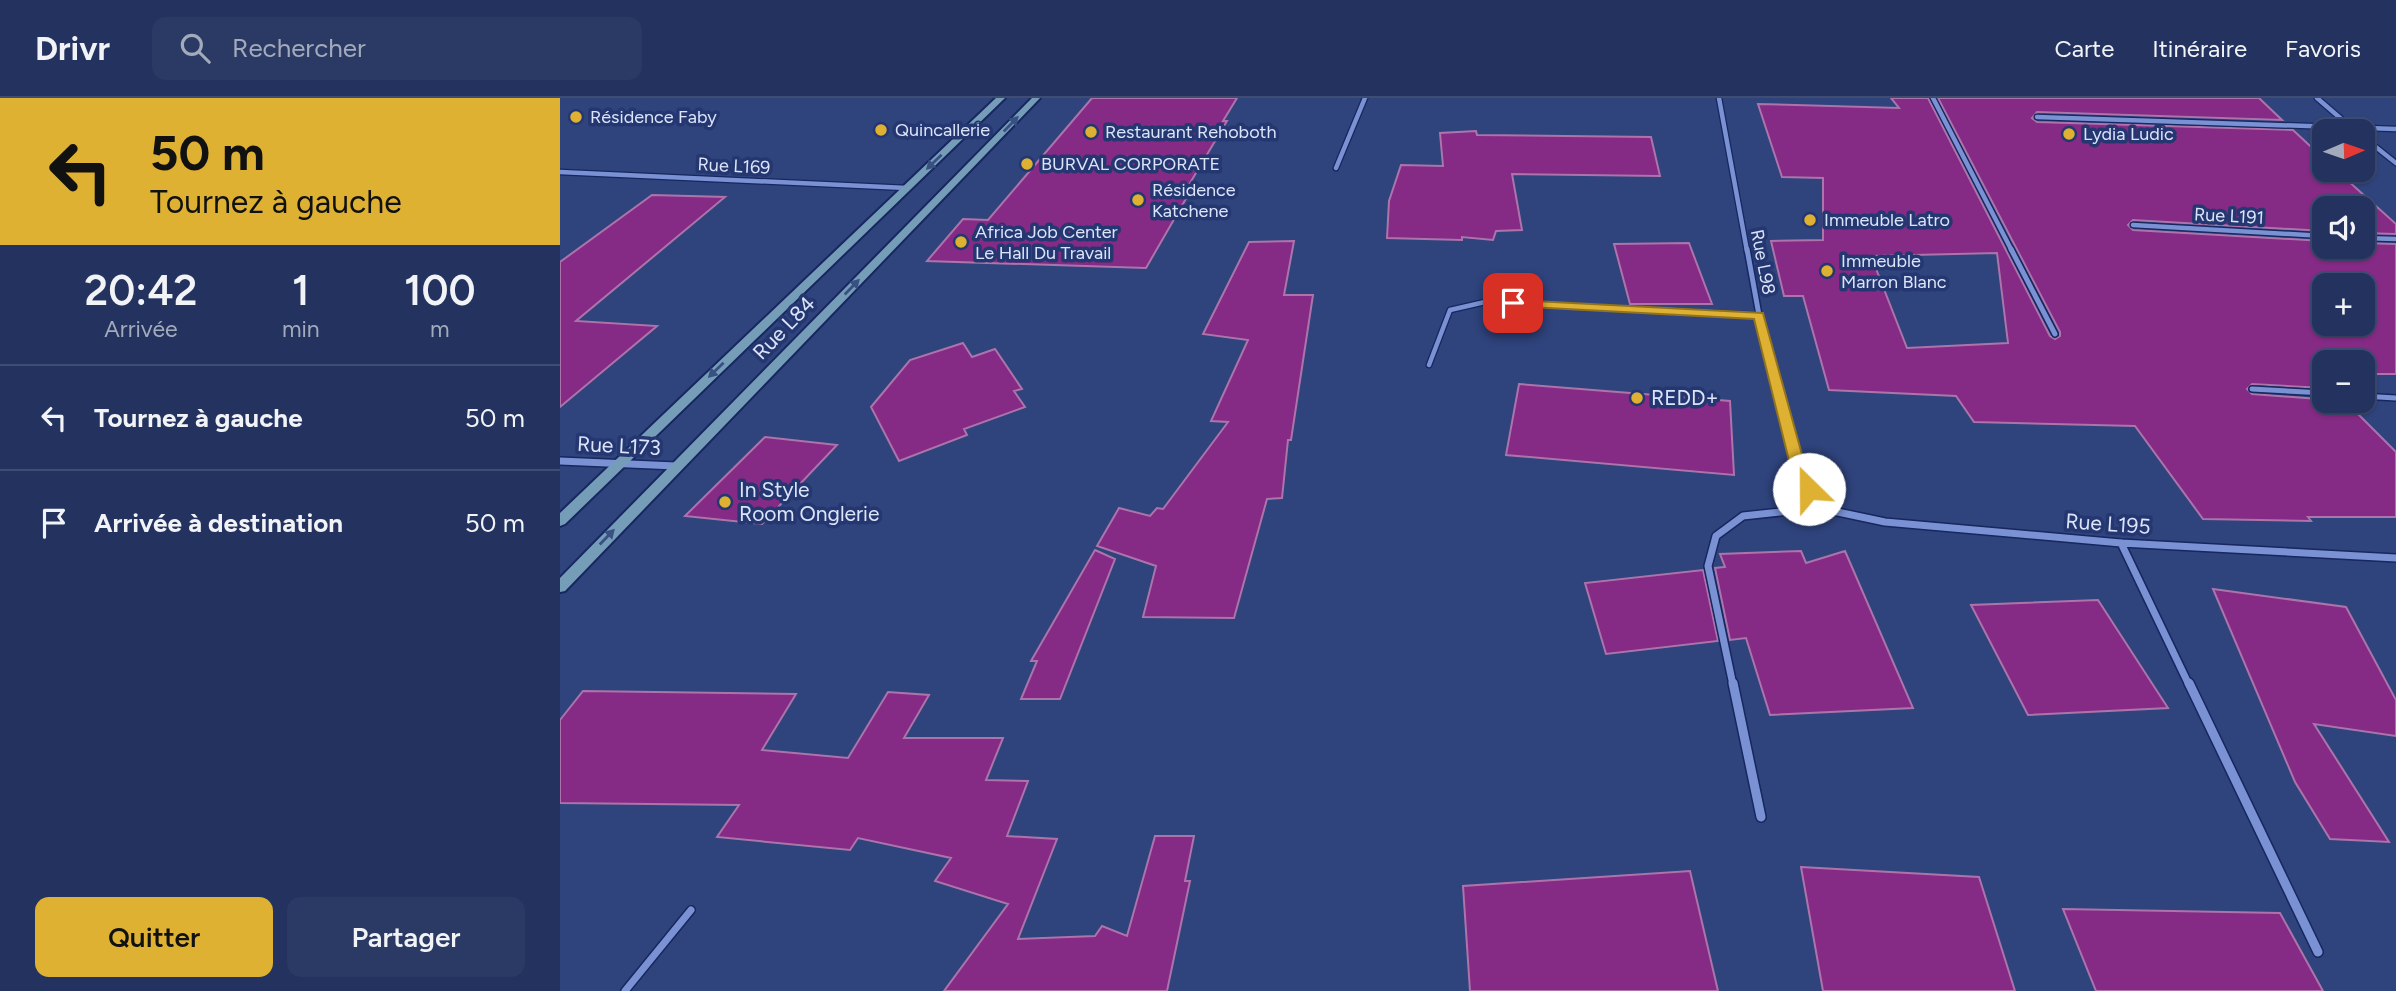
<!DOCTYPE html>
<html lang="fr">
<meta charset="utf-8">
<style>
:root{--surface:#23325e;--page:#2b3a64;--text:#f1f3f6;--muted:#a3aabc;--line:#404d73;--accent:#deb133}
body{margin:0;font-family:Figtree,sans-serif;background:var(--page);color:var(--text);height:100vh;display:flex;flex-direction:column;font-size:26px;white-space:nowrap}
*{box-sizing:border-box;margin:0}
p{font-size:23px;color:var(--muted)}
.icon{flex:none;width:38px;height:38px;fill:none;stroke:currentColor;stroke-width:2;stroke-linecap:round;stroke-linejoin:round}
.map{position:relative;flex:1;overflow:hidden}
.drawer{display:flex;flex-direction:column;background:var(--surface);width:560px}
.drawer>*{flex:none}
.banner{background:#deb133;color:#111;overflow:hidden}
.needle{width:46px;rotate:88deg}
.controls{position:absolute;left:1752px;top:21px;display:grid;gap:14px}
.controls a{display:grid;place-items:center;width:63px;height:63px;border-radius:14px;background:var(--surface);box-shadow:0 2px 5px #0004,0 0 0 2px var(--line);font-size:35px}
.pin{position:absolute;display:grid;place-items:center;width:60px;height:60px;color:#fff;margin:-30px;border-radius:14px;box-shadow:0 4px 10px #0006}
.me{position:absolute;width:77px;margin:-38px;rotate:337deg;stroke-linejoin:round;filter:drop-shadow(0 0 5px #0008)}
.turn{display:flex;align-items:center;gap:24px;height:147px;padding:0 35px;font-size:32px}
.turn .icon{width:91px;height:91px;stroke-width:2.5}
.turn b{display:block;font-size:49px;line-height:60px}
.eta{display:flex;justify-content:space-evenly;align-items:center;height:119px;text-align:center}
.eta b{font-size:42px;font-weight:600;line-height:49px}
.action{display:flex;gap:14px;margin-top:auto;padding:14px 35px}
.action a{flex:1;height:80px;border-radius:14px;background:var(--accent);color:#111;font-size:28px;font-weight:600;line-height:80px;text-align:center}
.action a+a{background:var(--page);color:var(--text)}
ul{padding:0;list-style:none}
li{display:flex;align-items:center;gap:21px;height:105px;padding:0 35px;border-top:2px solid var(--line)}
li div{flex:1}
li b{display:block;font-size:26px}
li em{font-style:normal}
header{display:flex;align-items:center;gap:42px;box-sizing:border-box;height:98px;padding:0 35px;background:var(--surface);border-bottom:2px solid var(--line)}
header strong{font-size:33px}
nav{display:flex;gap:38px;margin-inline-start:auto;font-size:24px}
.search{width:490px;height:63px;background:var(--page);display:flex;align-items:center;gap:18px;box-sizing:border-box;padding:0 24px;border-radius:14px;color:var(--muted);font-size:26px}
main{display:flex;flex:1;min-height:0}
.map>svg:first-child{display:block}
.building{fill:#852a85;stroke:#ac74aa;stroke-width:2;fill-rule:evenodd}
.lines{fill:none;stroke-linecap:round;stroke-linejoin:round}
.service-far1-casing{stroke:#17275f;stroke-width:7}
.service-casing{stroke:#17275f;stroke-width:10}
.minor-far3-casing{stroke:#17275f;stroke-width:7}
.minor-far2-casing{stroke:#17275f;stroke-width:8}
.minor-far1-casing{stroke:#17275f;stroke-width:10}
.minor-casing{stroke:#17275f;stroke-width:12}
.secondary-casing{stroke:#17275f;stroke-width:4}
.service-far1{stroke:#7a92d4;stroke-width:4.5}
.service{stroke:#7a92d4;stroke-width:7}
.minor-far3{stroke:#7a92d4;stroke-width:4.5}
.minor-far2{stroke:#7a92d4;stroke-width:5}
.minor-far1{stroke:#7a92d4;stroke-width:7}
.minor{stroke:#7a92d4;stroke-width:9}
.secondary{fill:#759db8;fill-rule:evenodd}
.oneway{fill:#395083}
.route{fill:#deb133;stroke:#907321;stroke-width:2}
.poi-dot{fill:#deb133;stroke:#253771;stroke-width:2.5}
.labels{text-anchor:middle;stroke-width:7;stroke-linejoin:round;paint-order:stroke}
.far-poi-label{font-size:18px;fill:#dbe4f9;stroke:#253771;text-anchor:start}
.far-street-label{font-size:18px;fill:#dbe4f9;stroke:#253771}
.street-label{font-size:21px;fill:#dbe4f9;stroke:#253771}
.poi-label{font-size:21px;fill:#dbe4f9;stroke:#253771;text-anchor:start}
</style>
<header>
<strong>Drivr</strong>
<div class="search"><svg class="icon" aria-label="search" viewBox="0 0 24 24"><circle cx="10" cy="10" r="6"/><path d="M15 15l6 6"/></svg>Rechercher</div>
<nav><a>Carte</a><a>Itinéraire</a><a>Favoris</a></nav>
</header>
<main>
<section class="drawer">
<div class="banner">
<div class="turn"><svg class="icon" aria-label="left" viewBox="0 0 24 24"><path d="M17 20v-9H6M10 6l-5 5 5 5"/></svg><div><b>50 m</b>Tournez à gauche</div></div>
</div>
<div class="eta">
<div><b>20:42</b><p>Arrivée</p></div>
<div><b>1</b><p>min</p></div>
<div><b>100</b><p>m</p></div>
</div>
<ul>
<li><svg class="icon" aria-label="left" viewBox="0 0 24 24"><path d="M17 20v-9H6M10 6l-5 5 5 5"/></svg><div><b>Tournez à gauche</b></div><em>50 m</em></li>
<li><svg class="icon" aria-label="arrive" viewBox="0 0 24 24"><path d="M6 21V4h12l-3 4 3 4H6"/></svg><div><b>Arrivée à destination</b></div><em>50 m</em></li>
</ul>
<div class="action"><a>Quitter</a><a>Partager</a></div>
</section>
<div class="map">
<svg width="1836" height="893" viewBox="0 0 1836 893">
<rect width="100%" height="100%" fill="#2f437d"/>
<path class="building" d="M532 0H677L663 23H667L630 85H635L586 170 367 163 403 121 428 122Z
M1331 0H1368L1490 238 1495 241 1500 238V234L1378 0H1699L1722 22 1477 14 1472 20 1477 24 1733 32 1764 61V72H1776L1836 126V136L1802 135V110H1764V133L1573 122 1568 127 1573 132 1764 143V149H1802V145L1836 146V276H1802V264H1764V275H1757L1764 282V290L1692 286 1687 291 1692 296 1785 303 1836 354V419H1748L1751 423 1643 421 1575 328 1414 324 1396 298 1269 292 1243 198H1224L1211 143 1263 142V80L1222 79 1198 6 1339 10ZM1437 155 1448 245 1347 250 1311 158ZM1764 187H1802V226H1764Z
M916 33 917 37 1091 39 1100 78 952 76 962 132 936 133 933 142 902 139V142L827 140 829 103 841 67 883 68 880 35Z
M92 97 165 99 16 223 97 228 0 309V164Z
M734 143 724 197H753L731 342H728L722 400 707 401 674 520 583 519 596 468 537 448 559 410 590 418 597 410 603 411 668 324 651 323 688 242 643 236 689 144Z
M1129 145 1152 206H1070L1054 146Z
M403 245 412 259 435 251 462 291 454 293 465 309 404 331 407 337 339 363 311 309 350 262Z
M959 286 1170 303 1174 377 946 357Z
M205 339 277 347 202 426 125 418Z
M535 452 555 461 500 601H461L477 563H471Z
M1241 453 1246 465 1285 453 1353 610 1210 617 1186 540 1170 542 1155 470 1165 469 1160 456Z
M1143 472 1158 543 1046 556 1025 485Z
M1653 491 1786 509 1836 602V638L1754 626 1829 744 1770 741 1735 684Z
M1538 502 1608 610 1468 617 1411 507Z
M23 593 236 596 202 652 288 660 328 594 369 597 344 640H443L426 682 468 683 447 738 497 741 458 841 535 838 542 828 567 838 595 738H634L625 783H630L607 893H384L448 806 375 783 391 760 298 740 290 752 157 739 179 707 0 705V622Z
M1241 769 1419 779 1455 893H1263Z
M1130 773 1158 893H910L903 788Z
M1503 811 1720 815 1763 893H1536Z"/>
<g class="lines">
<g class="service-far1-casing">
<path id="service-far1" d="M869 267 890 212 925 204 1199 217"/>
</g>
<g class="service-casing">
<path id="service" d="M65 893 131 812"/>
</g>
<g class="minor-far3-casing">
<path id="minor-far3" d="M1159 0 1187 153
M1373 0 1452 153
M1757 0 1793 31
M1477 19 1836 31
M1802 38 1836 65
M776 70 805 0
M0 74 347 90
M1573 127 1764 138
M1802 140 1836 141"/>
</g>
<g class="minor-far2-casing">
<path id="minor-far2" d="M1187 151 1199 217 1232 344
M1451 151 1495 236
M1692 291 1764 295
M1802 298 1836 300"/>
</g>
<g class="minor-far1-casing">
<path id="minor-far1" d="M1232 343 1239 371 1259 410
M0 363 116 368
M1561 445 1629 587
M1173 587 1148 468 1156 438 1183 418 1259 410 1325 424 1561 445 1836 460"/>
</g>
<g class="minor-casing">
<path id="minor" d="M1173 585 1201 719
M1629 585 1758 854"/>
</g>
<g class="secondary-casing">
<path id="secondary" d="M436 0H445L5 426 0 428V415Z
M472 0H480L5 493 0 494V480Z"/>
</g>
<use href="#service-far1" class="service-far1"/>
<use href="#service" class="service"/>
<use href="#minor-far3" class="minor-far3"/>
<use href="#minor-far2" class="minor-far2"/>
<use href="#minor-far1" class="minor-far1"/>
<use href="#minor" class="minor"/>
<use href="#secondary" class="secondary"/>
</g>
<defs><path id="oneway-solid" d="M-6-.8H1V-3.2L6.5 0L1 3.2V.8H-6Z" transform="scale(1.75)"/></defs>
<g class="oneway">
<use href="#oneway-solid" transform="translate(451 26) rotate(-46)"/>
<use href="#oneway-solid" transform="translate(374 64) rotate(136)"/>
<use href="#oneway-solid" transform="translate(292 189) rotate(-46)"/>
<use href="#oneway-solid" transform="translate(156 272) rotate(136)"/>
<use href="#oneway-solid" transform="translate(47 439) rotate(-46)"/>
</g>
<path class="route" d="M953 202 1203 215 1246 371 1257 391 1254 394H1244L1231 371 1194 221 949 208V203Z"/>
<g class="poi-dot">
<circle cx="16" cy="19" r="7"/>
<circle cx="321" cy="32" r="7"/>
<circle cx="531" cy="34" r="7"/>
<circle cx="1509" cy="36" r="7"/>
<circle cx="467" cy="66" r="7"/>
<circle cx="578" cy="102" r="7"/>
<circle cx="1250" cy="122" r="7"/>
<circle cx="401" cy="144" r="7"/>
<circle cx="1267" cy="173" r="7"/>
<circle cx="1077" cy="300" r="7"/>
<circle cx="165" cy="404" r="7"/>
</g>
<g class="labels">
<g class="far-poi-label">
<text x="30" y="25">Résidence Faby</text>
<text x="335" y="38">Quincallerie</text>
<text x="545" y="40">Restaurant Rehoboth</text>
<text x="1523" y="42">Lydia Ludic</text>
<text x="481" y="72">BURVAL CORPORATE</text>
<text x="592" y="98">Résidence<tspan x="592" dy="21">Katchene</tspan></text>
<text x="1264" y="128">Immeuble Latro</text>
<text x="415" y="140">Africa Job Center<tspan x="415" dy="21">Le Hall Du Travail</tspan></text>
<text x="1281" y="169">Immeuble<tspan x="1281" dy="21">Marron Blanc</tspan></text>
</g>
<g class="far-street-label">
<text transform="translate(174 68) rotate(3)" y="6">Rue L169</text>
<text transform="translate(1669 118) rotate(3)" y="6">Rue L191</text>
<text transform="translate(1203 164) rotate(79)" y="6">Rue L98</text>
</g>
<g class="street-label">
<text transform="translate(224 230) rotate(-46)" y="7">Rue L84</text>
<text transform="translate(59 348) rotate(3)" y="7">Rue L173</text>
<text transform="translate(1548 426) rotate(4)" y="7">Rue L195</text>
</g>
<g class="poi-label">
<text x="1091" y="307">REDD+</text>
<text x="179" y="399">In Style<tspan x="179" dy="24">Room Onglerie</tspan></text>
</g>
</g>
</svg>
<div class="controls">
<a><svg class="needle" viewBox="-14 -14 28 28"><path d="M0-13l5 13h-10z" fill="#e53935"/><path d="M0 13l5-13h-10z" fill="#a3aabc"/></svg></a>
<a><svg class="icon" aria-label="sound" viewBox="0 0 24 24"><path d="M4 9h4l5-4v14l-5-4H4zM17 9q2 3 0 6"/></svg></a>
<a>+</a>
<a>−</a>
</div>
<div class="pin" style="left:953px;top:205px;background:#d93025"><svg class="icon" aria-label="arrive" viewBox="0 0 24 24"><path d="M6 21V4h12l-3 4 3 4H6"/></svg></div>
<svg class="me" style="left:1249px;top:391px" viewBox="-20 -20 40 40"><circle r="19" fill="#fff"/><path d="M0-13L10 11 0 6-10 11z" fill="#deb133"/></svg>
</div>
</main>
